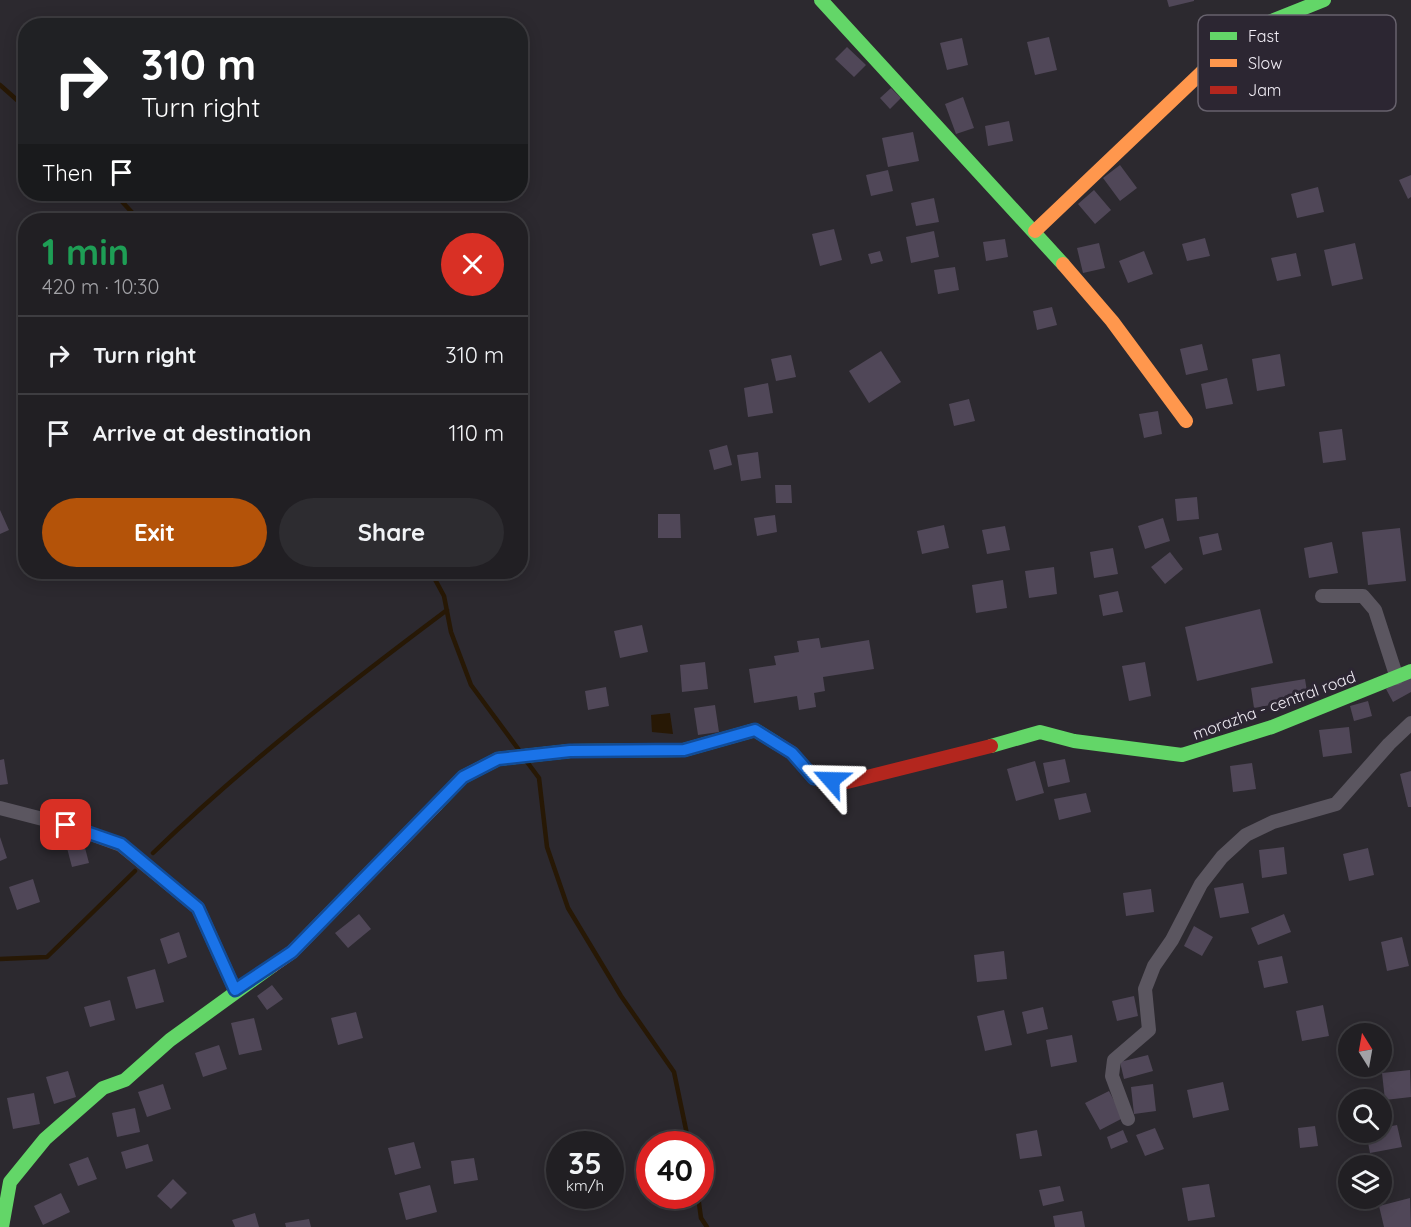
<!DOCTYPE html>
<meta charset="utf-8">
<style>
:root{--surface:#211f23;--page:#2d2c30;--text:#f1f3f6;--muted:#a2a2a6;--line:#3e3d41;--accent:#b45309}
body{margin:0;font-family:Quicksand,sans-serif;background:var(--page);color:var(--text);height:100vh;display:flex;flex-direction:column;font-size:22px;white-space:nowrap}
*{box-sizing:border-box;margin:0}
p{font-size:20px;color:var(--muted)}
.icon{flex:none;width:33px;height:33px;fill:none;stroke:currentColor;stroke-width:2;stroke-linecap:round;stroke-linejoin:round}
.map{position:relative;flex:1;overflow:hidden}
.side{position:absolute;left:18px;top:213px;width:510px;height:366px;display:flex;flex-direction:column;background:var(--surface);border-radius:24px;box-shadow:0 3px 15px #0003,0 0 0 2px var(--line)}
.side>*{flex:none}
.guide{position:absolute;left:18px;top:18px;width:510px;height:183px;border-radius:24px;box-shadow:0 3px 15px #0003,0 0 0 2px var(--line);background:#202124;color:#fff;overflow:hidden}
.needle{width:39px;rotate:349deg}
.controls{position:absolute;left:1338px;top:1023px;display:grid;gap:12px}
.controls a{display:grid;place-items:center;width:54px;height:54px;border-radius:50%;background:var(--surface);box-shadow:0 3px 15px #0003,0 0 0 2px var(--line);font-size:30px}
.speed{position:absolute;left:546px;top:1131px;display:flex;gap:12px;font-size:30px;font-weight:700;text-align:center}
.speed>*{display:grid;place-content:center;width:78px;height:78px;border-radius:50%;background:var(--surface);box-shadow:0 3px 15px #0003,0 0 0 2px var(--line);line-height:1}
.speed small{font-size:15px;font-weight:400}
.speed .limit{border:9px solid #d22;background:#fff;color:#111}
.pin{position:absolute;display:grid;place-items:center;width:51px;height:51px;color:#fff;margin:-26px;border-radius:12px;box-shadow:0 3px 9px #0006}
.me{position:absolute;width:66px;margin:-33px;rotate:295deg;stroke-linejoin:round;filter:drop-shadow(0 0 4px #0008)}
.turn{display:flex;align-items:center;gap:21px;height:126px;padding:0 24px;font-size:27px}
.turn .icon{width:78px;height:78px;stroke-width:2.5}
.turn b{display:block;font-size:42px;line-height:51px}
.then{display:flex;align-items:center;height:57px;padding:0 24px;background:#0003;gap:12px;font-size:22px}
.round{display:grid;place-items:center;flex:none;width:63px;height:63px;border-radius:32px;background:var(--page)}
.headline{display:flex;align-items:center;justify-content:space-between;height:102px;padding:0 24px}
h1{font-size:36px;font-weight:700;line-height:45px;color:#1e9e55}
.primary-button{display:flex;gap:12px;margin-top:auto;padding:12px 24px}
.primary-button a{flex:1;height:69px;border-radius:36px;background:var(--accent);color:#fff;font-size:24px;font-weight:700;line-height:69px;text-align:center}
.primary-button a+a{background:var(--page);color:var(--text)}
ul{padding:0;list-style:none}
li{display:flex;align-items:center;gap:18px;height:78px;padding:0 24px;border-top:2px solid var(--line)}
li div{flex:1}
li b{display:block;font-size:22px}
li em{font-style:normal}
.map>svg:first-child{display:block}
.water{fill:#271805}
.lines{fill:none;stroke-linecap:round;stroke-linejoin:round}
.stream{stroke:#271805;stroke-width:4.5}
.building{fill:#504758}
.street{stroke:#5b5660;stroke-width:14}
.fast{stroke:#63d668;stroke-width:14}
.slow{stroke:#ff974d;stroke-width:14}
.jam{stroke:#b3261e;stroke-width:14}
.route-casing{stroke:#114b97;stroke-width:15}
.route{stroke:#1a73e8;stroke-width:10}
.labels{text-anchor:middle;stroke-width:6;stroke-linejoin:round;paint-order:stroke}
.street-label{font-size:16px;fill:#f2eef6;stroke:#2c2632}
.key{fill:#2c2632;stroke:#67626d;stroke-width:1.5}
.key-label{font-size:16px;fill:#f2eef6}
</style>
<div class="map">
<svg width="1411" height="1227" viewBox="0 0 1411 1227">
<rect width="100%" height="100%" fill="#2c292f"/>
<path class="water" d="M670 713 673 734 652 732 651 715Z"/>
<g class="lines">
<path class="stream" d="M0 85 26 108
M115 194 139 220
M431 572 444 596 451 632 471 685 519 750
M527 762 539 778 547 847 568 908 621 996 674 1072 689 1144
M153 853C246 763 343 688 447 610
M0 959 47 957 135 871
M698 1196 701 1218 707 1227"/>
</g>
<path class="building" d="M1167 0H1194V1L1169 7Z
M1049 37 1057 70 1035 75 1027 42Z
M962 38 968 65 947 70 940 43Z
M847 47 866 65 854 77 835 59Z
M891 88 901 98 890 109 880 98Z
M963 97 974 128 956 134 945 104Z
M1009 121 1013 141 988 146 985 126Z
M913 132 919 161 888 167 882 138Z
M1120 165 1137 188 1120 201 1103 178Z
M888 170 893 191 871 196 866 175Z
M1411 175V197L1408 199 1399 180Z
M1318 187 1324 212 1297 218 1291 194Z
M1094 190 1111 210 1095 224 1078 204Z
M934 198 939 222 916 226 911 203Z
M834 229 842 260 820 266 812 234Z
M934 231 939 257 911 263 906 237Z
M1205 238 1210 256 1187 261 1182 244Z
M1005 239 1008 257 986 261 983 242Z
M1099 243 1105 268 1083 273 1077 248Z
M1355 243 1363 279 1332 286 1324 250Z
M880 251 883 261 871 264 868 254Z
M1144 251 1153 274 1128 283 1119 261Z
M1296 253 1301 276 1277 281 1271 258Z
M955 267 959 290 938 294 934 270Z
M1052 307 1057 325 1037 330 1033 311Z
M1202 344 1208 370 1186 375 1180 349Z
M881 351 901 382 869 403 849 371Z
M1280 354 1285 386 1257 391 1252 359Z
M791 355 796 377 776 381 771 359Z
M1227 378 1233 404 1206 409 1201 384Z
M768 383 773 413 748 417 744 388Z
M969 399 975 421 954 426 949 404Z
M1158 411 1162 434 1144 438 1139 414Z
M1342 429 1346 460 1323 463 1319 432Z
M727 445 732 465 714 470 709 450Z
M758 452 761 478 741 481 737 455Z
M775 485H791L792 503H776Z
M1197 497 1199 519 1177 521 1175 499Z
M0 510 9 530 0 534Z
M658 514H680L681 538H658Z
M775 515 777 532 757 536 754 518Z
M1163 518 1170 541 1145 549 1138 526Z
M944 525 949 548 922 554 917 531Z
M1005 526 1010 550 987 554 982 530Z
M1400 528 1406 581 1368 585 1362 532Z
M1218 533 1222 550 1203 555 1199 537Z
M1332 542 1338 573 1309 578 1304 548Z
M1113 548 1118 574 1094 578 1090 552Z
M1170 552 1183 569 1165 584 1151 567Z
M1054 567 1057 594 1029 598 1025 571Z
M1003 580 1007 608 976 613 972 585Z
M1118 591 1123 612 1103 616 1099 595Z
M1260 609 1273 663 1197 681 1185 627Z
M642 625 648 652 620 658 614 631Z
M819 638 821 648 869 640 874 669 823 677 825 691 814 693 816 707 799 710 797 696 754 703 749 669 776 665 774 656 799 652 797 641Z
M705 662 708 689 682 692 680 665Z
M1145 662 1151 696 1129 701 1122 666Z
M1411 676V692L1393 702 1386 689Z
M1305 679 1308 698 1254 708 1251 688Z
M606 687 609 706 588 710 585 691Z
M1368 701 1372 716 1354 721 1350 706Z
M715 705 719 732 698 735 694 708Z
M1349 727 1352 753 1323 757 1319 730Z
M4 759 8 784 0 785V760Z
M1065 759 1070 782 1048 787 1043 763Z
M1035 761 1044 793 1016 801 1007 769Z
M1252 763 1256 789 1233 792 1230 766Z
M1411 771V807H1408L1400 774Z
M1086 793 1091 812 1059 820 1054 799Z
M0 837 7 858 0 861Z
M84 844 89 863 72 867 67 848Z
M1284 847 1287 874 1262 878 1259 850Z
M1368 848 1374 875 1349 881 1343 854Z
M33 879 40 902 17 910 9 887Z
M1243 883 1249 913 1220 918 1214 888Z
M1151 889 1154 912 1126 916 1123 893Z
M359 914 371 929 348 948 335 933Z
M1284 914 1291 932 1258 945 1251 928Z
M1194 926 1213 937 1202 956 1184 946Z
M179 932 187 957 168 964 160 939Z
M1402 937 1409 966 1387 971 1381 942Z
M1004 951 1007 979 977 982 974 955Z
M1282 956 1288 983 1264 988 1258 961Z
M155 969 164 1002 136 1009 127 977Z
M272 985 283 999 267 1010 257 996Z
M1134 996 1138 1016 1117 1021 1112 1001Z
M110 1000 115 1020 90 1027 84 1007Z
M1323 1005 1329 1036 1302 1041 1296 1011Z
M1043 1007 1048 1029 1027 1034 1022 1012Z
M1004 1010 1012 1045 985 1051 977 1016Z
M356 1012 363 1038 338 1045 331 1018Z
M254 1018 262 1050 239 1055 231 1023Z
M1072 1035 1077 1062 1051 1067 1046 1040Z
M219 1045 227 1069 203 1077 195 1053Z
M1148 1055 1153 1071 1124 1079 1120 1062Z
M1410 1070 1411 1097 1385 1100 1382 1073Z
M68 1071 76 1097 54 1104 46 1077Z
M1223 1082 1229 1110 1193 1118 1187 1090Z
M163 1084 171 1109 147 1117 138 1092Z
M1153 1084 1156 1111 1134 1114 1131 1087Z
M1109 1091 1123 1118 1100 1130 1085 1103Z
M34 1093 40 1124 13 1129 7 1098Z
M135 1108 140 1132 117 1137 112 1113Z
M1397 1125 1402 1147 1370 1153 1366 1132H1382V1128Z
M1315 1126 1318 1146 1300 1148 1298 1128Z
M1155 1128 1164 1149 1145 1156 1136 1135Z
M1037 1130 1042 1156 1020 1159 1016 1134Z
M1123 1130 1128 1142 1111 1149 1107 1137Z
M414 1142 421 1168 395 1175 388 1148Z
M148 1144 153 1161 126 1169 121 1152Z
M88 1157 97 1179 78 1186 69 1164Z
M474 1158 478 1180 454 1184 451 1161Z
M173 1179 187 1193 171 1209 157 1196Z
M1209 1184 1215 1217 1188 1221 1182 1188Z
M430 1185 437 1212 406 1220 399 1193Z
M1060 1186 1064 1201 1043 1206 1039 1190Z
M61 1193 70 1212 43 1225 34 1206Z
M1410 1198 1411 1227H1384L1379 1206Z
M1082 1211 1085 1227H1055L1053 1216Z
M255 1213 259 1227H235L232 1220Z
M309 1219 311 1227H286L285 1223Z"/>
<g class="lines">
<path class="street" d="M1322 596H1363L1375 610 1397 678
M0 808 66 825 121 845 198 908 235 990
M1128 1119 1112 1076 1114 1060 1149 1030 1145 989 1154 966 1172 940 1201 884 1222 857 1246 835 1273 822 1336 804 1389 744 1411 723"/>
<path class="fast" d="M821 0 1063 264
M1202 72 1244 32 1324 0
M991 746 1040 732 1074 741 1182 755 1272 727 1411 671
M436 805 463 777 498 759 570 751 684 750 755 730 776 743
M2 1227 10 1182 45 1139 103 1088 125 1080 170 1040 272 966"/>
<path class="slow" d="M1035 231 1202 72
M1063 264 1112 321 1186 421
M272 966 292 952 436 805"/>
<path class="jam" d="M776 743 792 753 814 778 847 782 991 746"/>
</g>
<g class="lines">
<g class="route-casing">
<path id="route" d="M66 825 121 844 198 908 235 990 292 952 463 777 498 759 570 751 684 750 755 730 792 753 814 778 831 780"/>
</g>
<use href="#route" class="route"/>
</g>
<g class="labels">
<g class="street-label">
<text transform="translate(1274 705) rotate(-20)" y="6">morazha - central road</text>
</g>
</g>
<rect x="1198" y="15" width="198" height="96" rx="9" class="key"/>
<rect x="1210" y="32" width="27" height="8" fill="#63d668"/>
<rect x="1210" y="59" width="27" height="8" fill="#ff974d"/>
<rect x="1210" y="86" width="27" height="8" fill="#b3261e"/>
<g class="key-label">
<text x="1248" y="42">Fast</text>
<text x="1248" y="69">Slow</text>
<text x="1248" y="96">Jam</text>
</g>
</svg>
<div class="controls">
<a><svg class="needle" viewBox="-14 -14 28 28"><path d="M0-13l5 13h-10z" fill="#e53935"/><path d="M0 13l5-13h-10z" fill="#a2a2a6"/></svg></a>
<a><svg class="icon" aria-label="search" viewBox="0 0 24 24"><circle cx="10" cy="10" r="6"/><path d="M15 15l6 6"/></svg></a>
<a><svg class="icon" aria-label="layers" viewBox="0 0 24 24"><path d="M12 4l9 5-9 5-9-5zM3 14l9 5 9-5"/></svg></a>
</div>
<div class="speed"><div>35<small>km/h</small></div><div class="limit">40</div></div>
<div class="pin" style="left:66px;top:825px;background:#d93025"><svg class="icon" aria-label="arrive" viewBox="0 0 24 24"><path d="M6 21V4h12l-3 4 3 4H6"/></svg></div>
<svg class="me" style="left:831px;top:780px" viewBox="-20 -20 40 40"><path d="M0-17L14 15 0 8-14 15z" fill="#1a73e8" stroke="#fff" stroke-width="4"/></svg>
<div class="guide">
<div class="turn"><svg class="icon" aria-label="right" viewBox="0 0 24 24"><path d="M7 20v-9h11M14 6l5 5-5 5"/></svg><div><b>310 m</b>Turn right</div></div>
<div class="then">Then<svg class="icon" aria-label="arrive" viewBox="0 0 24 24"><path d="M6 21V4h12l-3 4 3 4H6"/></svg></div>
</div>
<section class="side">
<div class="headline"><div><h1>1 min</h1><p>420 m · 10:30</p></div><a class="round" style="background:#d93025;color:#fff"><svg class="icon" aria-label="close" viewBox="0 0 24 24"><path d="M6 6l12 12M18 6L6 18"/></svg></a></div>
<ul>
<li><svg class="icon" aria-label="right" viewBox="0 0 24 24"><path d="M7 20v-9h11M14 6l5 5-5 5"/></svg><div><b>Turn right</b></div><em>310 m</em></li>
<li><svg class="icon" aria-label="arrive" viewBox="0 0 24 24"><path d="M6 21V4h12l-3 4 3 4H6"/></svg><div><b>Arrive at destination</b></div><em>110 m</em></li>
</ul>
<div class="primary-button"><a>Exit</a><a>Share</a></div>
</section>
</div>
